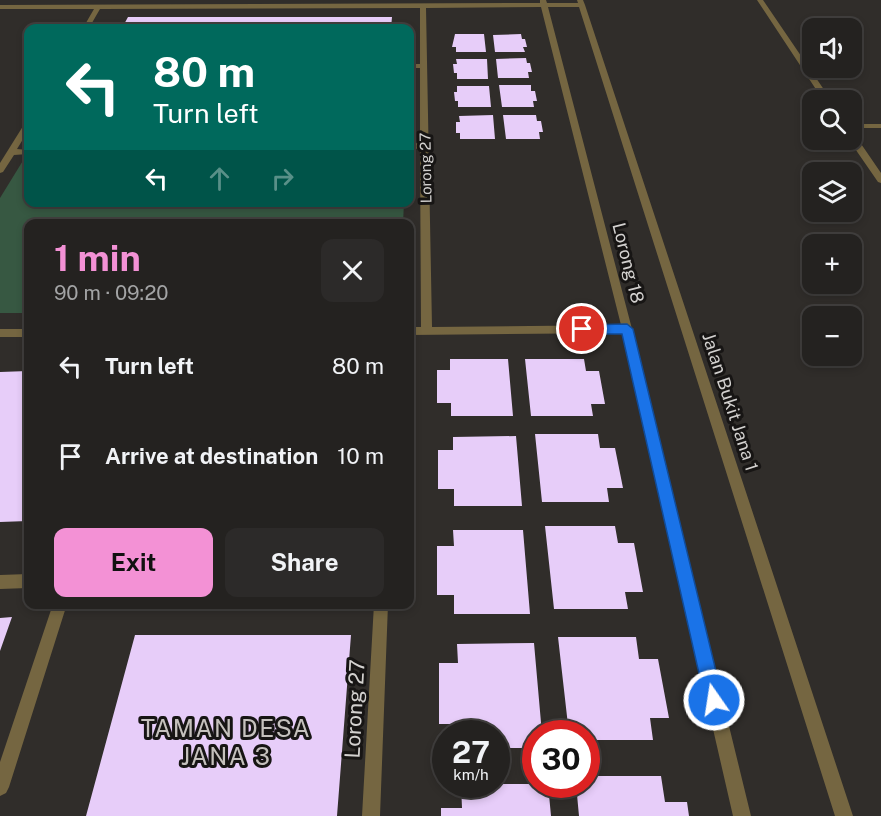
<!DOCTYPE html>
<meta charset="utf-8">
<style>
:root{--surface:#242220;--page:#2c2a29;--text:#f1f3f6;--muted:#a3a4a5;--line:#413f3e;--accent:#f391d5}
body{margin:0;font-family:"Public Sans",sans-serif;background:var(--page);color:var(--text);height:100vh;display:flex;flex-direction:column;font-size:22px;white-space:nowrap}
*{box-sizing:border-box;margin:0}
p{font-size:20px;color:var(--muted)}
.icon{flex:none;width:33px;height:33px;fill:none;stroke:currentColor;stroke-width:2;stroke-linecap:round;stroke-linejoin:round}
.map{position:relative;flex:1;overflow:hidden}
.panel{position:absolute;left:24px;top:219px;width:390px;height:390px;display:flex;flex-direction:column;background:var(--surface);border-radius:12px;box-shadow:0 3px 9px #0003,0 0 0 2px var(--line)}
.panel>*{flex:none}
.guide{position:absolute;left:24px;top:24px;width:390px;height:183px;border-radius:12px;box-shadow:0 3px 9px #0003,0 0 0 2px var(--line);background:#00695c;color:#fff;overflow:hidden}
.fabs{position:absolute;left:802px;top:18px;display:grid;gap:12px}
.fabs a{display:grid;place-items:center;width:60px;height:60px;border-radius:12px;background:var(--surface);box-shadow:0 3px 9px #0003,0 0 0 2px var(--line);font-size:30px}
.speed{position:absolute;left:432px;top:720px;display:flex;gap:12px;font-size:30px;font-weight:700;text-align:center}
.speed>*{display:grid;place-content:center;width:78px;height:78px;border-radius:50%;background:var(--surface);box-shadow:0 3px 9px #0003,0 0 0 2px var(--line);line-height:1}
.speed small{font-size:15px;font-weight:400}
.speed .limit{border:9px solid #d22;background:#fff;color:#111}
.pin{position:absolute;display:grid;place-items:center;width:51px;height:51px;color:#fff;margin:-26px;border:3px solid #fff;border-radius:50%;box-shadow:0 2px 6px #0007}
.me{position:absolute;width:66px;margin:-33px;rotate:347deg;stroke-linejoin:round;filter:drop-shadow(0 0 4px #0008)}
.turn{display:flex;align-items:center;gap:21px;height:126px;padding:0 30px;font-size:27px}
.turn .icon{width:78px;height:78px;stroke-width:2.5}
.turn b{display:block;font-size:42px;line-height:51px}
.lanes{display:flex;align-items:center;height:57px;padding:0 30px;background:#0003;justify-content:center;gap:30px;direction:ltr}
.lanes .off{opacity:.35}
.round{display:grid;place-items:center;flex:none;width:63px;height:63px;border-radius:12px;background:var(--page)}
.head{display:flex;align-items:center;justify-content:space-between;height:102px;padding:0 30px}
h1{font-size:36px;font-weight:700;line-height:45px;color:var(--accent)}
.button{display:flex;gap:12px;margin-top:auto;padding:12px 30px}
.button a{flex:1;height:69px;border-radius:12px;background:var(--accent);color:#111;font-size:24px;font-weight:700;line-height:69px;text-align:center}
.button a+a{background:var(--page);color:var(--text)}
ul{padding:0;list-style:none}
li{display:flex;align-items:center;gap:18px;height:90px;padding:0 30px}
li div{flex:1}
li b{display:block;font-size:22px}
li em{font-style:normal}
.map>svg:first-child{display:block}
.green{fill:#375842}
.building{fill:#e7cdf9}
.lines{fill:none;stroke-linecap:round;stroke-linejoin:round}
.minor{fill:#756641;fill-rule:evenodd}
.route{fill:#1a73e8;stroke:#114b97;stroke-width:1.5}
.labels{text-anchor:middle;stroke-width:6;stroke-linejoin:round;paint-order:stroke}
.far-street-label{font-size:15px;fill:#d3d1cf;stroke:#171514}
.street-label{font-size:18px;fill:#d3d1cf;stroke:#171514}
.near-street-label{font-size:21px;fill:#d3d1cf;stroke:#171514}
.near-neighbourhood-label{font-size:24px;letter-spacing:1.5px;fill:#c5c1bd;stroke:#171514}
</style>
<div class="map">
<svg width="881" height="816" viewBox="0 0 881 816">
<rect width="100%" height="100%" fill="#302d2a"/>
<path class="green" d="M24 159H28V202L404 203 403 223 28 224V313H0V198Z"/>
<path class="building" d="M128 17H392L391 28H122Z
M455 34H484L486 52H456V47H452Z
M521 34 522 39H525L527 47H523L525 52H495L493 35Z
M526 58 527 63H530L532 72H528L529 78H498L496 59Z
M456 59H487L488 79H457V73H454L453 64H457Z
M499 85H531V91H535L537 101H533L534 107H502Z
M457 86H489L491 107H458V101H455L454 92H457Z
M493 115 495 139H460V133H456V122H460L459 116Z
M503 115H536L537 121H541L543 132H539L540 139H506Z
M450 359H508L513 416H451V403H437V370H450Z
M525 359H584L586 371H599L605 404H591L593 416H531Z
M28 371V521L0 522V372Z
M535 434H598L600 448H615L623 488H607L609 502H542Z
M516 436 522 506H454V489H438V450H453V437Z
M545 526H615L618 543H634L643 592H625L628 609H554Z
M453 530H523L530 614H454V595H437V546H454Z
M12 617 0 651V618Z
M135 635H351L337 816H86Z
M558 637H636L639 659H658L669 718H650L653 740H586V734H569Z
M534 643 542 734H536V748H496V734H459L458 724H439V663H458L457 644Z
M586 776H661L665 802H687L689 816H579L576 784H586Z
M461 784H548L551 816H441V808H462Z"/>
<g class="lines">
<path class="minor" d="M540 0H546L547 3H578L577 0H583L585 5 853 816H835L579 7H548L632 329 751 816H733L622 333 410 335V327H421L420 149 410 148V144L420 143V68H410V64H420V8L100 9 89 28H83L94 9H0V5L540 3ZM541 7 621 325 432 327 426 8Z
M757 0H763L831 100H823Z
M25 123H28V131L17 149 28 150V154L14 155 3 172 0 173V163Z
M852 124H881V128H852Z
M852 134 855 135 881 173V183L878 182 849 140H852Z
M0 329H28V337H0Z
M28 574V588L0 589V575Z
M53 604H67L9 787 6 793 0 796V762Z
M374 604H388L380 816H362Z"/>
</g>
<path class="route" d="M627 324 633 329 723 700 721 706 714 709 708 706 705 700 622 334H582L576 329 582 325Z"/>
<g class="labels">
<g class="far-street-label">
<text transform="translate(426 168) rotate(-91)" y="5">Lorong 27</text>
</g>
<g class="street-label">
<text transform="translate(628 263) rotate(76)" y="6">Lorong 18</text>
<text transform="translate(730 402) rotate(72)" y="6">Jalan Bukit Jana 1</text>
</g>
<g class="near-street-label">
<text transform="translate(355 709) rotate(-87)" y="7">Lorong 27</text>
</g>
<g class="near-neighbourhood-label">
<text x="226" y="737">TAMAN DESA<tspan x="226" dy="28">JANA 3</tspan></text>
</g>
</g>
</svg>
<div class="fabs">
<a><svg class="icon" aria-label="sound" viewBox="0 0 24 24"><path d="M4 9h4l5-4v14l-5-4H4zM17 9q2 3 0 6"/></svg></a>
<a><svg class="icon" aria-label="search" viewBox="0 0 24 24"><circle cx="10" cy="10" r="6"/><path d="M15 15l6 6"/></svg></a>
<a><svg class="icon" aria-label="layers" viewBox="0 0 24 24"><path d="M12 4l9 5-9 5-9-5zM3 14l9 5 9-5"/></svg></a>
<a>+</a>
<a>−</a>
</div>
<div class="speed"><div>27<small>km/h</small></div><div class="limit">30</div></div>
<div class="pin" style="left:582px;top:329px;background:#d93025"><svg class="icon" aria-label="arrive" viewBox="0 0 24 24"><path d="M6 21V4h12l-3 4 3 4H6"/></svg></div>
<svg class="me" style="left:714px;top:700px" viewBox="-20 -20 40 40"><circle r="17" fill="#1a73e8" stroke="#fff" stroke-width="3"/><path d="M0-11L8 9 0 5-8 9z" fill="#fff"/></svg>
<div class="guide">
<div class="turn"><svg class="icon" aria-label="left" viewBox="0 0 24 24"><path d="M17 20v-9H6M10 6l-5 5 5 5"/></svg><div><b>80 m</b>Turn left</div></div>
<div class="lanes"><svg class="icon" aria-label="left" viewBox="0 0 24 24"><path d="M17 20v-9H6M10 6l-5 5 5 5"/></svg><svg class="icon off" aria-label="ahead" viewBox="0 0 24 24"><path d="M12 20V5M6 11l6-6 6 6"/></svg><svg class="icon off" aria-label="right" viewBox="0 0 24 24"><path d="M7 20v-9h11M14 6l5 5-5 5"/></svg></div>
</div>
<section class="panel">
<div class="head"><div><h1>1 min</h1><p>90 m · 09:20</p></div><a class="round"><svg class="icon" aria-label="close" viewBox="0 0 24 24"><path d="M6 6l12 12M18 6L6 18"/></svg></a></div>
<ul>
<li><svg class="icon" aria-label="left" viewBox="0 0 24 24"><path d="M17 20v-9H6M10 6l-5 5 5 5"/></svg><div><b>Turn left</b></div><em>80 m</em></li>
<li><svg class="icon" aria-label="arrive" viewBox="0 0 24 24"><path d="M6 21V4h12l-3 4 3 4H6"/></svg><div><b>Arrive at destination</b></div><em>10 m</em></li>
</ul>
<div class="button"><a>Exit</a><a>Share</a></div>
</section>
</div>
